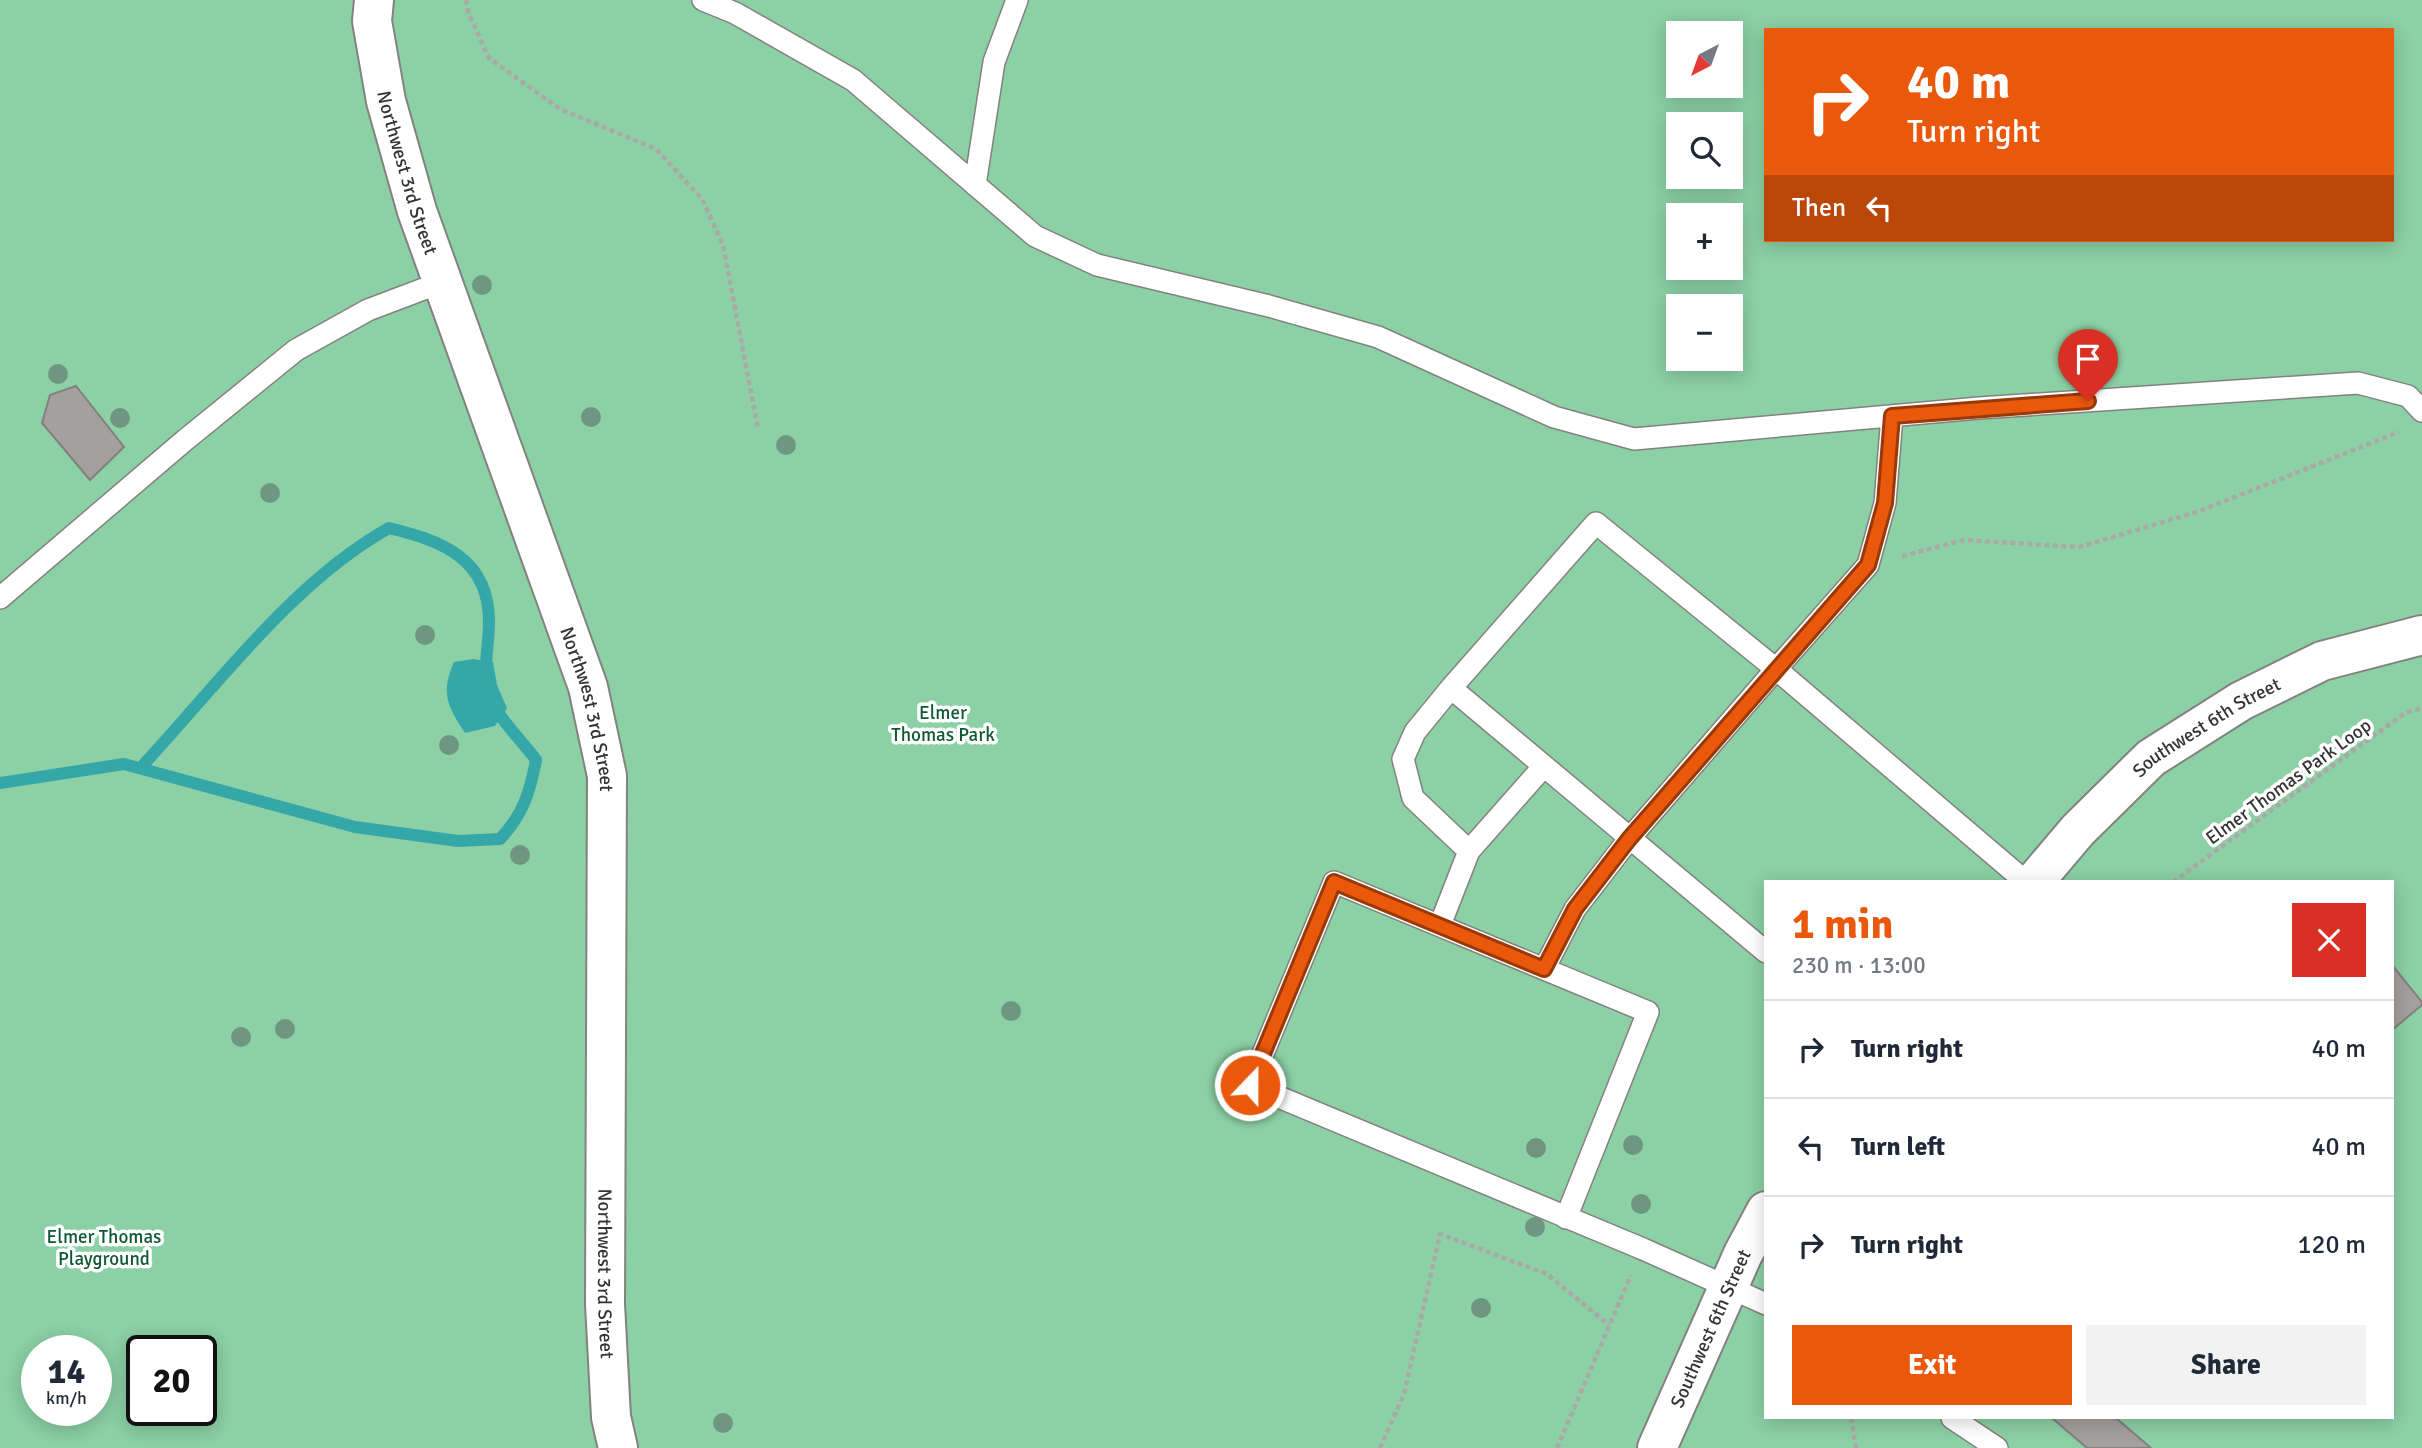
<!DOCTYPE html>
<meta charset="utf-8">
<style>
:root{--surface:#fff;--page:#f2f2f3;--text:#1f2937;--muted:#747a83;--line:#e0e1e3;--accent:#ea580c}
body{margin:0;font-family:Signika,sans-serif;background:var(--page);color:var(--text);height:100vh;display:flex;flex-direction:column;font-size:26px;white-space:nowrap}
*{box-sizing:border-box;margin:0}
p{font-size:23px;color:var(--muted)}
.icon{flex:none;width:38px;height:38px;fill:none;stroke:currentColor;stroke-width:2;stroke-linecap:round;stroke-linejoin:round}
.map{position:relative;flex:1;overflow:hidden}
.panel{position:absolute;left:1764px;top:880px;width:630px;height:539px;display:flex;flex-direction:column;background:var(--surface);border-radius:0px;box-shadow:0 4px 18px #0003}
.panel>*{flex:none}
.hud{position:absolute;left:1764px;top:28px;width:630px;height:214px;border-radius:0px;box-shadow:0 4px 18px #0003;background:#ea580c;color:#fff;overflow:hidden}
.needle{width:46px;rotate:221deg}
.controls{position:absolute;left:1666px;top:21px;display:grid;gap:14px}
.controls a{display:grid;place-items:center;width:77px;height:77px;border-radius:0px;background:var(--surface);box-shadow:0 4px 18px #0003;font-size:35px}
.speed{position:absolute;left:21px;top:1335px;display:flex;gap:14px;font-size:35px;font-weight:700;text-align:center}
.speed>*{display:grid;place-content:center;width:91px;height:91px;border-radius:50%;background:var(--surface);box-shadow:0 4px 18px #0003;line-height:1}
.speed small{font-size:18px;font-weight:400}
.speed .limit{border:4px solid #111;border-radius:10px;background:#fff;color:#111}
.pin{position:absolute;display:grid;place-items:center;width:60px;height:60px;color:#fff;margin:-72px -30px;border-radius:50% 50% 50% 0;rotate:-45deg;box-shadow:0 0 7px #0007}
.pin .icon{rotate:45deg}
.me{position:absolute;width:77px;margin:-38px;rotate:22deg;stroke-linejoin:round;filter:drop-shadow(0 0 5px #0008)}
.turn{display:flex;align-items:center;gap:24px;height:147px;padding:0 28px;font-size:32px}
.turn .icon{width:91px;height:91px;stroke-width:2.5}
.turn b{display:block;font-size:49px;line-height:60px}
.then{display:flex;align-items:center;height:66px;padding:0 28px;background:#0003;gap:14px;font-size:26px}
.round{display:grid;place-items:center;flex:none;width:74px;height:74px;border-radius:0px;background:var(--page)}
.summary{display:flex;align-items:center;justify-content:space-between;height:119px;padding:0 28px}
h1{font-size:42px;font-weight:700;line-height:52px;color:var(--accent)}
.action{display:flex;gap:14px;margin-top:auto;padding:14px 28px}
.action a{flex:1;height:80px;border-radius:0px;background:var(--accent);color:#fff;font-size:28px;font-weight:700;line-height:80px;text-align:center}
.action a+a{background:var(--page);color:var(--text)}
ul{padding:0;list-style:none}
li{display:flex;align-items:center;gap:21px;height:98px;padding:0 28px;border-top:2px solid var(--line)}
li div{flex:1}
li b{display:block;font-size:26px}
li em{font-style:normal}
.map>svg:first-child{display:block}
.green{fill:#8cd0a5;fill-rule:evenodd}
.water{fill:#36a7a8}
.lines{fill:none;stroke-linecap:round;stroke-linejoin:round}
.stream{stroke:#36a7a8;stroke-width:12}
.building{fill:#a3a09e;stroke:#83807e;stroke-width:2}
.service-casing{stroke:#83827f;stroke-width:24}
.minor-casing{stroke:#83827f;stroke-width:42}
.path{stroke:#a9a8a6;stroke-width:4.5;stroke-dasharray:5 3.5;stroke-linecap:butt}
.service{stroke:#fff;stroke-width:21}
.minor{stroke:#fff;stroke-width:38}
.tree{fill:#6e9681}
.route-casing{stroke:#983908;stroke-width:18}
.route{stroke:#ea580c;stroke-width:12}
.labels{text-anchor:middle;stroke-width:7;stroke-linejoin:round;paint-order:stroke}
.street-label{font-size:19px;fill:#343433;stroke:#fff}
.park-label{font-size:19px;fill:#105935;stroke:#fff}
</style>
<div class="map">
<svg width="2422" height="1448" viewBox="0 0 2422 1448">
<rect width="100%" height="100%" fill="#e1e0dd"/>
<path class="green" d="M0 0H2422V1448H0ZM1766 30H2392V240H1766ZM1678 33H1731V86H1678ZM1678 124H1731V177H1678ZM1678 215H1731V268H1678ZM1678 306H1731V359H1678ZM1766 882H2392V1418H1766ZM37 1351H96V1410H37ZM142 1351H201V1410H142Z"/>
<path class="water" d="M473 659 493 662 497 685 507 708 495 726 465 733C448 707 440 693 454 662Z"/>
<g class="lines">
<path class="stream" d="M144 764C218 684 294 581 389 528 442 541 489 558 489 622 489 641 485 658 486 677
M0 783 124 764 355 827 458 841 500 839C523 815 530 792 536 760 525 744 499 719 494 704"/>
</g>
<path class="building" d="M76 386 124 447 90 480 42 423 50 395Z
M2392 965 2422 1002V1005L2392 1030Z
M2052 1418H2116L2151 1448H2087Z"/>
<g class="lines">
<g class="service-casing">
<path id="service" d="M703 0 735 13 853 80 1035 236 1097 265 1269 306 1378 337 1554 417 1634 439 1979 408 2358 383 2408 396 2422 411
M975 185 994 62 1017 0
M1892 416 1885 503 1868 565 1776 669 2026 882
M0 598 184 441 296 350 368 310 442 282
M1451 688 1415 732 1403 759 1413 798 1469 851
M1440 925 1469 851 1544 766
M1544 969 1575 909 1629 839 1776 669 1596 523 1451 688 1766 952
M1566 1218 1648 1012 1334 882 1250 1085 1643 1249 1766 1304
M1952 1418 1997 1448"/>
</g>
<g class="minor-casing">
<g id="minor">
<path id="s1" d="M374 0 372 21 386 101 417 211 588 687 607 776 605 1304 611 1417 618 1448"/>
<path id="s2" d="M2034 882 2078 830 2151 758 2241 701 2322 661 2422 635"/>
<path id="s3" d="M1657 1448 1743 1254 1766 1211"/>
</g>
</g>
<path class="path" d="M466 0 468 12 489 58 560 109 656 149 702 199 723 245 758 429
M1902 556 1964 540 2079 547 2197 512 2399 432
M2173 882 2405 713 2422 708
M1851 1418 1856 1448
M1380 1448 1404 1394 1440 1234 1547 1274 1609 1325
M1557 1448 1631 1275"/>
<use href="#service" class="service"/>
<use href="#minor" class="minor"/>
</g>
<g class="tree">
<circle cx="482" cy="285" r="10"/>
<circle cx="58" cy="374" r="10"/>
<circle cx="591" cy="417" r="10"/>
<circle cx="120" cy="418" r="10"/>
<circle cx="786" cy="445" r="10"/>
<circle cx="270" cy="493" r="10"/>
<circle cx="425" cy="635" r="10"/>
<circle cx="449" cy="745" r="10"/>
<circle cx="520" cy="855" r="10"/>
<circle cx="1011" cy="1011" r="10"/>
<circle cx="285" cy="1029" r="10"/>
<circle cx="241" cy="1037" r="10"/>
<circle cx="1633" cy="1145" r="10"/>
<circle cx="1536" cy="1148" r="10"/>
<circle cx="1641" cy="1204" r="10"/>
<circle cx="1535" cy="1227" r="10"/>
<circle cx="1481" cy="1308" r="10"/>
<circle cx="723" cy="1423" r="10"/>
</g>
<g class="lines">
<g class="route-casing">
<path id="route" d="M1250 1085 1334 882 1544 969 1575 909 1629 839 1868 565 1885 503 1892 416 2088 401"/>
</g>
<use href="#route" class="route"/>
</g>
<g class="labels">
<g class="street-label">
<text dy="7" stroke="none"><textPath href="#s1" startOffset="177">Northwest 3rd Street</textPath></text>
<text dy="7" stroke="none"><textPath href="#s1" startOffset="744">Northwest 3rd Street</textPath></text>
<text dy="7" stroke="none"><textPath href="#s2" startOffset="234">Southwest 6th Street</textPath></text>
<text transform="translate(2288 781) rotate(-36)" y="7">Elmer Thomas Park Loop</text>
<text dy="7" stroke="none"><textPath href="#s1" startOffset="1311">Northwest 3rd Street</textPath></text>
<text dy="7" stroke="none"><textPath href="#s3" startOffset="131">Southwest 6th Street</textPath></text>
</g>
<g class="park-label">
<text x="943" y="719">Elmer<tspan x="943" dy="22">Thomas Park</tspan></text>
<text x="104" y="1243">Elmer Thomas<tspan x="104" dy="22">Playground</tspan></text>
</g>
</g>
</svg>
<div class="controls">
<a><svg class="needle" viewBox="-14 -14 28 28"><path d="M0-13l5 13h-10z" fill="#e53935"/><path d="M0 13l5-13h-10z" fill="#747a83"/></svg></a>
<a><svg class="icon" aria-label="search" viewBox="0 0 24 24"><circle cx="10" cy="10" r="6"/><path d="M15 15l6 6"/></svg></a>
<a>+</a>
<a>−</a>
</div>
<div class="speed"><div>14<small>km/h</small></div><div class="limit">20</div></div>
<div class="pin" style="left:2088px;top:401px;background:#d93025"><svg class="icon" aria-label="arrive" viewBox="0 0 24 24"><path d="M6 21V4h12l-3 4 3 4H6"/></svg></div>
<svg class="me" style="left:1250px;top:1085px" viewBox="-20 -20 40 40"><circle r="17" fill="#ea580c" stroke="#fff" stroke-width="3"/><path d="M0-11L8 9 0 5-8 9z" fill="#fff"/></svg>
<div class="hud">
<div class="turn"><svg class="icon" aria-label="right" viewBox="0 0 24 24"><path d="M7 20v-9h11M14 6l5 5-5 5"/></svg><div><b>40 m</b>Turn right</div></div>
<div class="then">Then<svg class="icon" aria-label="left" viewBox="0 0 24 24"><path d="M17 20v-9H6M10 6l-5 5 5 5"/></svg></div>
</div>
<section class="panel">
<div class="summary"><div><h1>1 min</h1><p>230 m · 13:00</p></div><a class="round" style="background:#d93025;color:#fff"><svg class="icon" aria-label="close" viewBox="0 0 24 24"><path d="M6 6l12 12M18 6L6 18"/></svg></a></div>
<ul>
<li><svg class="icon" aria-label="right" viewBox="0 0 24 24"><path d="M7 20v-9h11M14 6l5 5-5 5"/></svg><div><b>Turn right</b></div><em>40 m</em></li>
<li><svg class="icon" aria-label="left" viewBox="0 0 24 24"><path d="M17 20v-9H6M10 6l-5 5 5 5"/></svg><div><b>Turn left</b></div><em>40 m</em></li>
<li><svg class="icon" aria-label="right" viewBox="0 0 24 24"><path d="M7 20v-9h11M14 6l5 5-5 5"/></svg><div><b>Turn right</b></div><em>120 m</em></li>
</ul>
<div class="action"><a>Exit</a><a>Share</a></div>
</section>
</div>
